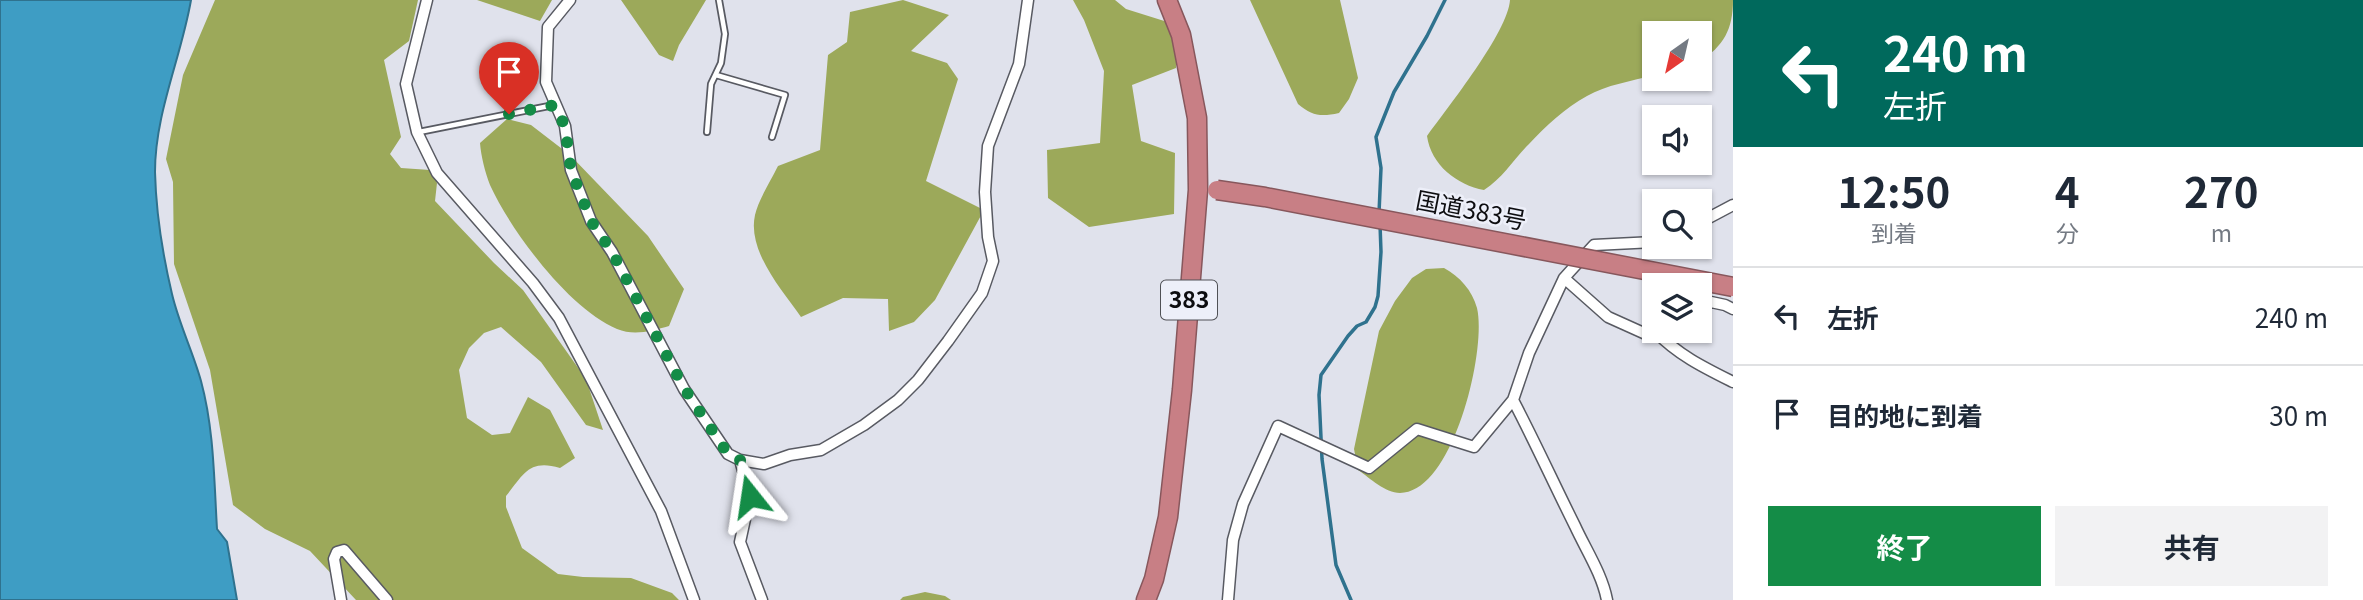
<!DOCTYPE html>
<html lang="ja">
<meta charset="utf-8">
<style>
:root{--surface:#fff;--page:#f2f2f3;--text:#1f2937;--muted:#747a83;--line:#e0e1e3;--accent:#148c47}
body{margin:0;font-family:Georgia,"Noto Sans JP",serif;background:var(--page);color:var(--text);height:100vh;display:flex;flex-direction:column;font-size:26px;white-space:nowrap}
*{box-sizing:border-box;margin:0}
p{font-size:23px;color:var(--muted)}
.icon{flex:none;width:38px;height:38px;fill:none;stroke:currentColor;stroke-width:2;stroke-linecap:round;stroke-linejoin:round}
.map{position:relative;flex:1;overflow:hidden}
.drawer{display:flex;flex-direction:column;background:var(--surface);width:630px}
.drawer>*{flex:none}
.top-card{background:#00695c;color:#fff;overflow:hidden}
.needle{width:46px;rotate:214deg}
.controls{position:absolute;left:1642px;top:21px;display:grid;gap:14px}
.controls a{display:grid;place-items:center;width:70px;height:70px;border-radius:0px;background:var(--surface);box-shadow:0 2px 5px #0004;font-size:35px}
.pin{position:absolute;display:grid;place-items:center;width:60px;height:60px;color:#fff;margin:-72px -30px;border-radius:50% 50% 50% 0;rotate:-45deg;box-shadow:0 0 7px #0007}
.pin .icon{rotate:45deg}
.me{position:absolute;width:77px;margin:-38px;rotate:345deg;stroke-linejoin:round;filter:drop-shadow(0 0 5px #0008)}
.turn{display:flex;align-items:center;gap:24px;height:147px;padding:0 35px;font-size:32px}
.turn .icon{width:91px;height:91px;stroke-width:2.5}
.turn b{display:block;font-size:49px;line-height:60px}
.eta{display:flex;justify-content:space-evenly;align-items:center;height:119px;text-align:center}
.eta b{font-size:42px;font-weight:700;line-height:49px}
.primary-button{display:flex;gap:14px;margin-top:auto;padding:14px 35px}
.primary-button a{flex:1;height:80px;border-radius:0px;background:var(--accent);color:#fff;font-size:28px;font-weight:700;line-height:80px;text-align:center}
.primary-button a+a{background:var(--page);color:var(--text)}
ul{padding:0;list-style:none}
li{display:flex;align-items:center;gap:21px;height:98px;padding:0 35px;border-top:2px solid var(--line)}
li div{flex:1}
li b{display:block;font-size:26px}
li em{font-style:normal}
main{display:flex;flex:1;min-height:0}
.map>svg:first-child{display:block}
.forest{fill:#9ca95a}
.water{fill:#3e9dc4;stroke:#2f728e;stroke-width:2}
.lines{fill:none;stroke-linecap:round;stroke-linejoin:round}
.stream{stroke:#2f728e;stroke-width:3.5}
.lane-casing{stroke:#585a62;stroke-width:8}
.street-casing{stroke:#585a62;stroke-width:13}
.highway-casing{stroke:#87575c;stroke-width:21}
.lane{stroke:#fff;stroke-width:4.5}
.street{stroke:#fff;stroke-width:10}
.highway{stroke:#c87f85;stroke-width:18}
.highway-bridge-casing{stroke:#87575c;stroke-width:21;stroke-linecap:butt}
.highway-bridge{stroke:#c87f85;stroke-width:18}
.route{stroke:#148c47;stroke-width:12;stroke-dasharray:0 21.6}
.labels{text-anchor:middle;stroke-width:5;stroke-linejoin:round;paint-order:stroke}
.shield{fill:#edeff9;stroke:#505156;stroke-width:2}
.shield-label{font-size:23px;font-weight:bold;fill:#0d0d10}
.street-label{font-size:24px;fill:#0d0d10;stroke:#edeff9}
</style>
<main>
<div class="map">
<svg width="1733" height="600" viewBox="0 0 1733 600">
<rect width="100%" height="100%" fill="#e0e2ec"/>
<path class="forest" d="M215 0H418L409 41 384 60 401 137 390 154 401 168 430 170 437 183 435 201 494 263 523 290 586 379 603 430 586 425 541 362 501 327 484 333 469 348 459 370 467 418 492 435 510 433 528 397 550 410 575 458 560 468C529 459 524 474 506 496V507L522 548 558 574 583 577 631 578 672 593 679 600H356L310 551 265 529 233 505 210 370 174 264 173 182 166 159 183 75Z
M477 0H552L540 21Z
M621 0H706L679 45 673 61 659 55Z
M903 0 949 15 911 51 947 63 958 79 926 181 984 210 935 300 914 322 889 331 888 299 843 298 801 317C782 290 747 251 755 215 758 201 771 180 778 166L820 150 828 55 847 42 850 12Z
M1073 0H1115L1126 9 1177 25 1176 68 1132 85 1141 141 1175 153 1174 214 1089 227 1048 198 1047 150 1100 143 1104 71 1084 20Z
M1250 0H1340L1358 78 1349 99 1339 113C1321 117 1312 116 1298 104Z
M1510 0H1733C1733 29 1724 46 1699 62V33H1654V75C1632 81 1606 85 1587 96 1565 108 1546 126 1529 144 1513 160 1503 178 1484 190 1457 185 1431 165 1427 136 1448 107 1508 32 1510 0Z
M507 119 531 125 570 155 648 236 684 289 669 326C652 331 634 336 617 329 569 309 511 231 490 185 485 172 481 156 480 143Z
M1444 268C1460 277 1472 290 1477 308 1487 350 1453 493 1400 493 1385 493 1370 478 1358 470L1354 449 1379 331 1395 301 1412 278 1426 269Z
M925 592 945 596 951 600H900L903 597Z"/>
<path class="water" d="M0 0H191C181 58 155 113 155 172 156 212 163 256 172 294 179 324 193 352 201 381 214 429 214 479 217 529L227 542 237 600H0Z"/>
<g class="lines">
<path class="stream" d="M1379 213 1381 168 1376 137 1394 92 1427 36 1445 0
M1351 600 1336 565 1322 459 1319 395 1321 375 1348 336 1357 326 1366 322 1375 307 1378 296 1381 252 1380 224"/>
<g class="lane-casing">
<path id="lane" d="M716 75 785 95 772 137
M419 132 554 105
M707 132 711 84 721 63 725 34 719 0"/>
</g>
<g class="street-casing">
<path id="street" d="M427 0 406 84 417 132 437 173 533 283 559 318 661 511 694 600
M570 0 548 27 546 82 565 126 571 170 591 221 612 252 684 389 728 454 740 460 764 464 790 455 821 450 864 425 898 400 918 380 948 341 982 293 993 261 988 237 985 192 988 146 1019 64 1028 0
M1699 223 1733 205
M1564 278 1608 317 1648 335 1661 331
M1699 309 1711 302 1725 305 1733 309
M1656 332C1678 355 1705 368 1733 382
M1513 400C1535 442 1554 484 1575 526 1586 550 1602 574 1607 600
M740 460 750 496 740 542 762 600
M341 600 334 559 337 552 344 550 387 600
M1228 600 1233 540 1243 504 1278 426 1369 468 1417 429 1474 447 1513 400 1529 353 1564 278 1594 245 1654 242"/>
</g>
<g class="highway-casing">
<path id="highway" d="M1146 600 1154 579 1168 517 1182 390 1198 190 1197 118 1181 35 1167 0"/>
</g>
<use href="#lane" class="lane"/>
<use href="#street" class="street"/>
<use href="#highway" class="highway"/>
<g class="highway-bridge-casing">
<path id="highway-bridge" d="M1217 190 1265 197 1733 287"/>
</g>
<use href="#highway-bridge" class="highway-bridge"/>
</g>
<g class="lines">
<path class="route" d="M509 114 555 105 565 127 571 170 591 221 612 252 684 388 728 454 740 460 750 496"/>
</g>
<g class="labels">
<rect class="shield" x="1161" y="280.5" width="56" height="39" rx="5"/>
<g class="shield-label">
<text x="1189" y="308">383</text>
</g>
<g class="street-label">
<text transform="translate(1471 211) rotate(11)" y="8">国道383号</text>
</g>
</g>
</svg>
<div class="controls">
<a><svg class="needle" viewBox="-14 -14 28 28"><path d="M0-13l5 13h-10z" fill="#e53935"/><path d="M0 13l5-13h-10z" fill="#747a83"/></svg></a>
<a><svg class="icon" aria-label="sound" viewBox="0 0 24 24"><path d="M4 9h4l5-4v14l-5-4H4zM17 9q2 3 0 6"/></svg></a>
<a><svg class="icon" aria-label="search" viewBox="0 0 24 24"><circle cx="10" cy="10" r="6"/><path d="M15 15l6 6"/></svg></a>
<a><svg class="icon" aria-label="layers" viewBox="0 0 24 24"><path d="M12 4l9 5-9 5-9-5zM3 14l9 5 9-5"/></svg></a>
</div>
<div class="pin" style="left:509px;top:114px;background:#d93025"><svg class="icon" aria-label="arrive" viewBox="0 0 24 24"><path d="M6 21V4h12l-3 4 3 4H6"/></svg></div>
<svg class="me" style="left:750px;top:496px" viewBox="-20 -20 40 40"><path d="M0-17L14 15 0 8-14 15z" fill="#148c47" stroke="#fff" stroke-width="4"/></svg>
</div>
<section class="drawer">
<div class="top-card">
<div class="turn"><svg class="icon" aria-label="left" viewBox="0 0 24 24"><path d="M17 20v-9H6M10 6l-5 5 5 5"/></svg><div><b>240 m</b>左折</div></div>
</div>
<div class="eta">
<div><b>12:50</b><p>到着</p></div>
<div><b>4</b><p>分</p></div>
<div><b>270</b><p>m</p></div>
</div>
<ul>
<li><svg class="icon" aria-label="left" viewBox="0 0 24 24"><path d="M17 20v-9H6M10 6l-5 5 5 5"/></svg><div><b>左折</b></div><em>240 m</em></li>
<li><svg class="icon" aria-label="arrive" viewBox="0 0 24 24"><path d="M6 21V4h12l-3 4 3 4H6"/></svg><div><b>目的地に到着</b></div><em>30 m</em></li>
</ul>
<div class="primary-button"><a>終了</a><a>共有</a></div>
</section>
</main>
